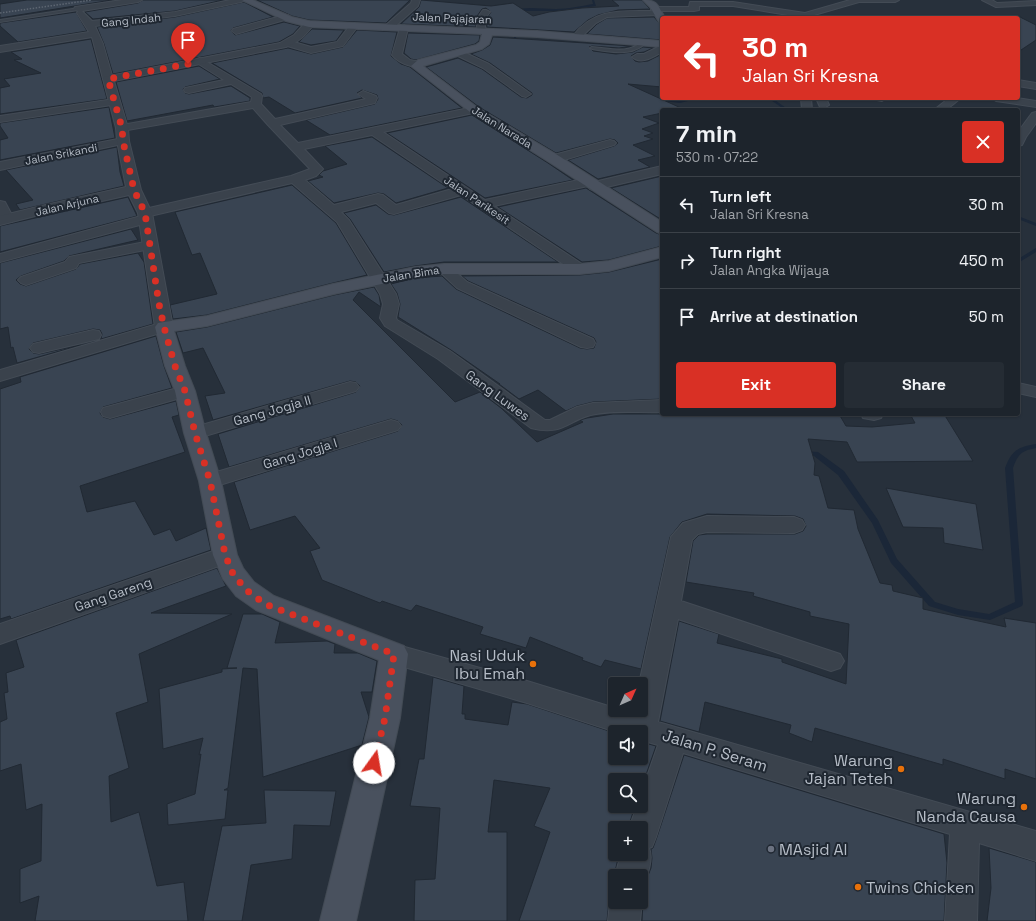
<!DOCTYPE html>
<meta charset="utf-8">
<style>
:root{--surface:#1d242c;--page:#252c34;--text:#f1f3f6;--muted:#a0a4a9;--line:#3b4148;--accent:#d93025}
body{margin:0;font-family:"Space Grotesk",sans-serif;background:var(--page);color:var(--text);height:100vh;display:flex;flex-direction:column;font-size:15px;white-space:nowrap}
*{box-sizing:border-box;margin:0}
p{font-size:13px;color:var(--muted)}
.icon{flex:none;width:22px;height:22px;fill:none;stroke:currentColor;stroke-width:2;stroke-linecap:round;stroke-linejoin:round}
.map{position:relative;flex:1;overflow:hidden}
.sheet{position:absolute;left:660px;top:108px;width:360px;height:308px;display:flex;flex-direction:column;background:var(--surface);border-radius:4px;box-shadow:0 1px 3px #0004,0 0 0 1px var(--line)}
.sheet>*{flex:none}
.hud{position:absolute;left:660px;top:16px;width:360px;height:84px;border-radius:4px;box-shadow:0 1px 3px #0004,0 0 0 1px var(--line);background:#d93025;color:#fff;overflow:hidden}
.needle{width:26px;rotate:45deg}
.buttons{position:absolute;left:608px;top:677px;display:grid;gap:8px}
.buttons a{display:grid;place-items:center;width:40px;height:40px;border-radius:4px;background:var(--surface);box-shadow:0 1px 3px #0004,0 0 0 1px var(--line);font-size:20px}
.pin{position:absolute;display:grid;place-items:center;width:34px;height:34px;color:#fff;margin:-41px -17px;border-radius:50% 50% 50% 0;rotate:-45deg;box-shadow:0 0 4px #0007}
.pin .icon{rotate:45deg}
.me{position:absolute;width:44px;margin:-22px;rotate:13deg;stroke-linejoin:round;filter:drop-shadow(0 0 3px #0008)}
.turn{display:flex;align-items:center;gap:14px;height:84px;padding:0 16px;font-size:18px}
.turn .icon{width:52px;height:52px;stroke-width:2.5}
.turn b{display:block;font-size:28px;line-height:34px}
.round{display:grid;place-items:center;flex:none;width:42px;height:42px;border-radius:4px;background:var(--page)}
.head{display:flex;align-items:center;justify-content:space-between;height:68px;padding:0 16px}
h1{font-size:24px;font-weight:700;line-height:30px}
.primary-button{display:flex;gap:8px;margin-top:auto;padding:8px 16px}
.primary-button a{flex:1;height:46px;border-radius:4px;background:var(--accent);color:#fff;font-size:16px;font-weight:700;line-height:46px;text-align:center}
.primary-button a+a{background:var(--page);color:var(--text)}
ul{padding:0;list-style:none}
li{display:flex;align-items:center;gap:12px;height:56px;padding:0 16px;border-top:1px solid var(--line)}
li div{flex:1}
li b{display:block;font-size:15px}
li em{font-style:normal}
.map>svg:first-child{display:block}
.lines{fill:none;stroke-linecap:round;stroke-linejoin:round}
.stream{fill:#1b2738;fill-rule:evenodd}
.building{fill:#394452;stroke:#212933}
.service-casing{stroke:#434b55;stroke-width:2}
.minor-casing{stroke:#434b55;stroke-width:2}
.tertiary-casing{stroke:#434b55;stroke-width:2}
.secondary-casing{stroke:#434b55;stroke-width:2}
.service{fill:#3a424c;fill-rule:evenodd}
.minor{fill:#3a424c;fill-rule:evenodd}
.tertiary{fill:#3a424c;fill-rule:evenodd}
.secondary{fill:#49515e;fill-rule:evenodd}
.rail{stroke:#5d6672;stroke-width:1.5;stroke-dasharray:1.5 1.5;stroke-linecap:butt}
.route{stroke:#d93025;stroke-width:7;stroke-dasharray:0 12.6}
.food-dot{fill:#e8710a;stroke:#1f2731;stroke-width:1.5}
.worship-dot{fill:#6b7280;stroke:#1f2731;stroke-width:1.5}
.labels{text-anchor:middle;stroke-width:4;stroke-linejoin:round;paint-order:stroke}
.far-street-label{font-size:11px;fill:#b6bdc7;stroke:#1f2731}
.street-label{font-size:13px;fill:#b6bdc7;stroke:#1f2731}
.near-poi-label{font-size:16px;fill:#b6bdc7;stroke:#1f2731;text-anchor:end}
.near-street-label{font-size:16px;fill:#b6bdc7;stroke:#1f2731}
</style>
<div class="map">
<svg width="1036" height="921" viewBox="0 0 1036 921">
<rect width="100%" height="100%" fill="#27303b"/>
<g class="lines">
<path class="stream" d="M592 0H594L596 6 557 11H512C525 6 541 9 556 9 568 9 581 6 593 4Z
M510 18 511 19 519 48H517L509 19Z
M693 98H700L680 103 655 100 657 99 680 101Z
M768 98H772L789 110H785Z
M1018 216 1036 223V226L1018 219Z
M1036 248V252L1018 263V259Z
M1036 444V448C1021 451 1018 454 1013 468L1023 604 1022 606 990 620 958 615 929 606 891 563 872 523 838 475 814 456 803 455 800 453 803 451 818 452 844 471 878 520 897 559 935 602 958 609 989 614 1015 602 1005 468C1012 450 1018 447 1036 444Z"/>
</g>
<path class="building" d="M27 0H112L0 18V4Z
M143 0H223L175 11 93 19 85 12 138 3Z
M257 0H410L386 23 309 20 292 16Z
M421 0 491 6 513 3 533 16 549 12 582 8 619 6 612 0H642L650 9 618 10 598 15 588 20 574 32 487 27 486 20 491 12 486 8 482 9 475 19 476 27 401 24 419 7Z
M244 2 273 17 233 28 231 31 235 35 284 22 300 26 293 34 279 42 113 74 104 44 97 27 175 17Z
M76 12 87 31 18 42 0 26V23Z
M1018 16 1036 25V40L1018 52Z
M654 17 660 24 662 40 587 34 597 24 607 18Z
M312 29 344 30 336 41 311 45 299 42Z
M357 30 397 32 391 56 401 64 410 67 462 108 330 135 306 120 375 104 378 99 377 95 362 90 357 93 362 98 295 113 269 97 263 98 262 93 212 63 288 48 311 54 343 47Z
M408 33 480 35 479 41 475 44 416 60 411 59 404 53Z
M493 37 632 46 619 48 592 46 589 47 593 51 616 54 633 52 643 47 653 48 644 52 636 53 631 56 635 61 639 62 648 61 662 54V87L628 84 681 108 662 110V113L643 117 659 123 642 129 653 133 644 136 653 139 633 145 655 156 638 160 650 167 598 179 568 160 614 146 618 143 615 140 610 139 556 153 479 107 426 67 458 58 482 69 521 97 527 98 532 95V93L490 63 471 54 482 50 490 45Z
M91 39 107 99 0 114V88L10 86 4 79 41 73 14 60 22 59 11 52Z
M199 66 220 79 185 87 183 89 185 93 189 94 231 86 250 98V101L214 107 213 105 127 121 116 82Z
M109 107 115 138 0 160V140L8 138 0 126V123Z
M472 115 548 163 573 180 485 198 387 133Z
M372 137 448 188 396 203 384 194 378 193 334 203 308 181 323 177 319 175 323 171 347 164 325 146Z
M117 147 120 172 124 186 20 210 16 204 33 200 6 170Z
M662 176V220L611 188Z
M292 185 336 223 367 275 333 283 207 315 173 319 170 305 217 294 200 253 192 255 175 212Z
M586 188 656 233 662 235V246L609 260 582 262 498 207Z
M128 197 137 216 0 252V226Z
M461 197 558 262H444L415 266 384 272 350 219 344 213 376 205 388 214 394 215Z
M131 229 138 240 69 256 64 261 21 276 16 280 20 284 26 286 76 269 80 264 138 253 144 262 153 324 101 339 102 334 100 330 93 329 33 343 29 349 33 353 39 354 81 345 17 363 13 347 11 348 8 327 0 329V263Z
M662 259V399L593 402 577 406 566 411 538 390 519 399 499 384H500L451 350 398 317 400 304 397 293 391 284 415 278 442 276 456 289 580 348 587 349 594 348 596 342 594 338 468 281 462 276 580 275 609 272Z
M374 287 379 295 381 307 359 292 353 300 455 402 480 392 501 408 537 442 583 422 580 420 587 418 613 414H839L846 426 872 427 915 423 910 414H944L973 461 857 462 847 442 808 439 815 463 814 475 819 476 828 508 854 510 858 529 880 583 892 585 893 591 923 598V609L1006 627 1004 618 1036 623V779L1005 769V779L943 759V765L815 728 812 742 789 733 791 725 705 702 699 732 660 721 679 621 719 634 717 643 782 659V662L846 684 849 624 810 616V612L753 596 754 593 686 582 693 541 699 535 707 534H795L803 531 806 526 803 519 795 516 707 514 682 522 670 537 641 669 605 660 601 667 582 660 583 658 530 637 526 648 480 634 483 627 416 605 411 611 382 601 380 603 322 580 310 551 320 548 295 516 250 530 234 482 398 431 402 425 398 421 391 419 229 467 218 434 356 392 360 386 356 382 350 381 213 420 205 396 225 393 203 348 183 353 176 332 207 327 334 295Z
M156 336 164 366 172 388 103 407 100 413 103 417 110 419 176 401 179 415 172 417 185 452 80 486 87 512 135 501 154 535 170 529 176 541 206 528 211 550 11 619 10 616 0 619V389L21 382 20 377Z
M886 488 976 504 983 550 944 543 943 528 903 527Z
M217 568 226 586 151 613 232 614 139 654 148 702 116 713 129 768 109 776 111 822 139 812 157 886 184 882 188 921H35L39 896 20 903V869L41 861 42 804 26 810 21 764 0 771V722L7 719 4 693 8 692 6 673 24 667 16 640Z
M243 614H262L280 622 275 643 327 641 335 644 334 653H358L377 661 372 692H361L369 717 362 745 263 777 257 669 243 668 228 788 224 790H228L225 819 168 825 167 804 195 794 201 754 199 755 203 738 163 749 159 689 222 672V669L237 668H227Z
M433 677 464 686 462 714H465V719L508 725 512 702 527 704 615 733V758H641V742L656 746 641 789V780H615V806H635L628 828H615V854H619L614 876 615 878V890L609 901 607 921H519L550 832 534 826 550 788 494 780 488 832H507V921H414L415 880 435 879 440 808 410 806 419 759H424Z
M684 755 944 834 947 863 944 921H642L643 902 641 899V888H643L651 868 652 858 651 849 653 848 657 837Z
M264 790 336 791 330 826 294 825 292 859 251 865 242 921H203L222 826 266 823Z
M989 848 1036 862V921H987L991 888Z"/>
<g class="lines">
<g class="service-casing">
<path id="service" d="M79 8 78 10 0 22V20Z
M642 41 646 42C636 54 620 53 605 51 600 50 594 50 590 48L592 47C609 48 629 55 642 41Z"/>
</g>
<g class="minor-casing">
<path id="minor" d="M122 0H142L138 2 82 11 92 21 175 12 230 0H245L241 2 175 16 95 26 103 44 113 79 108 82 103 79 92 37 0 52V46L89 32 77 13 78 11 74 9 75 7Z
M412 0H420L418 6 391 30H385L384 28 385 26 411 3Z
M850 0H899L895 2H859L804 18H791L794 16 733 6H699V10L694 11H661V15H658L607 17 596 23 579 39 576 40 572 37C594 8 619 11 652 11L651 9 655 7H689L690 2H733L805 13Z
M982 0H992L997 3 1036 1V5L996 7Z
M483 10H486L490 12 484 20 486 32 482 35 478 32 476 20Z
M285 15H288L289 17 288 19 236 34 232 31 233 29Z
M354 23 358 26 343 46 311 53 284 45 283 43 287 40 311 47 337 42 351 24Z
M404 25 408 28 402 54 410 60 421 62 423 64 421 66C411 68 399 63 392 55L400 28Z
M662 45V52C653 57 641 65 632 57L637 54H644Z
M459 50 489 64 531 94 526 97 522 96 483 68 456 55 454 53Z
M200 58 261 94 262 96 261 104 275 119 366 99 358 94 363 91 376 96 377 98 375 103 280 125 298 143 474 107 478 108 479 110 478 112 383 132 485 200 588 178 592 179 594 182 662 166V174L594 190 590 189 588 186 494 206 585 266 587 269 585 272 580 273 575 272 461 195 394 214 389 213 376 203 341 212 349 220 396 294 399 304 396 318 397 320 450 351 545 420H550L577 407 593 403 662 400V412C640 413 618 410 596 414 569 418 564 437 531 428L438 359 385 326 380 318 383 304 380 294 337 222 292 183 150 216 153 219 151 222 0 262V254L141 216 138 213 140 210 291 176 310 169 268 125 253 108 122 131 118 130 116 128 122 125 251 102 252 97 231 84 189 93 185 92 184 90 185 88 224 80 197 63 195 61 197 59ZM372 135 452 189 396 205 383 195 378 194 334 205 305 180 316 176 323 169 304 149Z
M1018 80 1036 83V89L1018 86Z
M801 98H811L812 110H802Z
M816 98H826L829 105 824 108 820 107Z
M876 98H887L882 101 877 100Z
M949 98H961L946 110H934Z
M991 98H1017L1036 101V107L996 101Z
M114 99 119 102 118 104 0 122V116Z
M1036 112V123L1026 137 1022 145 1018 146V132L1032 113Z
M123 138 127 139 129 141 127 143 0 170V162Z
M610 140 614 141 616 143 614 145 554 163 550 162 548 159 550 156Z
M0 201 5 202 14 219 12 222H2L0 219Z
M150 241 155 242 157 245 155 248 79 263 76 268 26 285 21 283 18 280 21 277 65 262 69 257Z
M444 265 449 266 467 282 593 339 595 343 593 347 587 348 581 347 457 288 437 269 439 266Z
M164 322 170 324 172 327 170 330 0 381V370Z
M93 330 99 331 101 335 99 339 39 353 33 352 30 348 33 344Z
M350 382 356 383 359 387 356 391 195 439 188 437 185 433 188 429Z
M1018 383 1036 387V397L1018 393Z
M185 386 191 387 194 391 191 395 110 418 103 416 101 412 103 408Z
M861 414H883L881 418 874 420 863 418Z
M391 420 398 422 401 426 398 430 210 488 203 486 200 481 203 476Z
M707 516 794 517 802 520 805 525 802 530 794 533 707 532 698 534 692 540 681 601 840 654 844 661 840 668 831 671 678 619 658 722 1036 831V861L979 843 977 921H945L950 834 683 753 656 837 652 847 649 848C654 860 647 876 642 887L641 876H615L621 854H641V828H629L637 806H641V794L658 745 641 740V732H616L527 703 394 664 385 661 381 654 385 647 394 644 527 681 615 708V710L633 714 634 710H641V684H639L671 537 683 523Z
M225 547 233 549 236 555 233 561 0 644V624Z
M615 891V902H641V900L642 902 640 921H608L610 902Z"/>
</g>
<g class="tertiary-casing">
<path id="tertiary" d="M309 21 314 24C306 35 299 42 286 47L114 81 128 128 129 141 141 190 152 213 173 327 170 331 164 332 158 331 155 327 138 213 129 195 43 214 0 225V216L41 206 126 187 117 141 116 128 103 79 104 77 280 43 294 35 306 22Z"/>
</g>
<g class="secondary-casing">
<path id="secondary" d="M242 0H253L292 17 309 21 537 31 662 41V47L537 37 492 35 489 44 482 49 423 66 478 108 559 156 662 222V234L657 232 549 162 470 112 411 66 418 60 476 45 480 42 482 34 309 27 286 21Z
M643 0C658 0 658 6 665 18H662V23L659 22 650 7Z
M662 247V257L609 271 580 274H444L415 277 334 294 207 326 174 331 185 366 195 391 206 433 221 481 237 555 243 568 254 582 274 596 404 646 408 654 400 718 356 921H320L370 718 379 660 256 610 236 596 223 579 213 555 199 481 184 433 175 391 165 366 155 327 158 323 164 322 207 316 333 284 415 267 444 264H580L609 261Z"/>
</g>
<use href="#service" class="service"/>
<use href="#minor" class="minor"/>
<use href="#tertiary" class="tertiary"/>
<use href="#secondary" class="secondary"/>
<path class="rail" d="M0 13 92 0"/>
</g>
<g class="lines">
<path class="route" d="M188 64 108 79 122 128 123 141 134 190 145 213 159 304 164 327 175 366 185 391 195 433 210 481 225 554 232 572 245 589 265 604 394 654 385 718 374 763"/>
</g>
<g class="food-dot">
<circle cx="533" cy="664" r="4"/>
<circle cx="901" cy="769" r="4"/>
<circle cx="1024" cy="807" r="4"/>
<circle cx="858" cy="887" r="4"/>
</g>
<circle class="worship-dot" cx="771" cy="849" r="4"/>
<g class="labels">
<g class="far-street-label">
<text transform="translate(452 18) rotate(2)" y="4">Jalan Pajajaran</text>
<text transform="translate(131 20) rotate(-6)" y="4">Gang Indah</text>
<text transform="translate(502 127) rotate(32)" y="4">Jalan Narada</text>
<text transform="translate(61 154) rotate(-11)" y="4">Jalan Srikandi</text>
<text transform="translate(477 200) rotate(34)" y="4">Jalan Parikesit</text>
<text transform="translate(67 205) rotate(-13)" y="4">Jalan Arjuna</text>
<text transform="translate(411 274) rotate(-9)" y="4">Jalan Bima</text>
</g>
<g class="street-label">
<text transform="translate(498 395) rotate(36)" y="5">Gang Luwes</text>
<text transform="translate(272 410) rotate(-16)" y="5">Gang Jogja II</text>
<text transform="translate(300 453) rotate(-17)" y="5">Gang Jogja I</text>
<text transform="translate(113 594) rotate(-19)" y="5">Gang Gareng</text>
</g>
<g class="near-poi-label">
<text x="525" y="661">Nasi Uduk<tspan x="525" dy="18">Ibu Emah</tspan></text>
<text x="893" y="766">Warung<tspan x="893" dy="18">Jajan Teteh</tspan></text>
<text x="1016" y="804">Warung<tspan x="1016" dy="18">Nanda Causa</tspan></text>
<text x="779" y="855" text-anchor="start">MAsjid Al</text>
<text x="866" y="893" text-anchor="start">Twins Chicken</text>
</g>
<g class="near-street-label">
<text transform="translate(715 750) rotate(17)" y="6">Jalan P. Seram</text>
</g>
</g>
</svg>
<div class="buttons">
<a><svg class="needle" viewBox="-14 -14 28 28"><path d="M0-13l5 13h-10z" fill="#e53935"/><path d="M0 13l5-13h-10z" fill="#a0a4a9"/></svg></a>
<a><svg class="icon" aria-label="sound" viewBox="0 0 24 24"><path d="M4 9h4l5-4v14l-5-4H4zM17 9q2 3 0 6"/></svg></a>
<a><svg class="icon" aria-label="search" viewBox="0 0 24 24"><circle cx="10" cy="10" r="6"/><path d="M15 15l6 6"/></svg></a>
<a>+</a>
<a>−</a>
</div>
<div class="pin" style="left:188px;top:64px;background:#d93025"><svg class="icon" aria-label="arrive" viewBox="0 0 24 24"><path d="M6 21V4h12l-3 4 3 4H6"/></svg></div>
<svg class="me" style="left:374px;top:763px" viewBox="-20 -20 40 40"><circle r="19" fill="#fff"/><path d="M0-13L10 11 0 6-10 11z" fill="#d93025"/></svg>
<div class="hud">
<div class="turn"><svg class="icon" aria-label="left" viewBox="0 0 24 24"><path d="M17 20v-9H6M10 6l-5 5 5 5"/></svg><div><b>30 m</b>Jalan Sri Kresna</div></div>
</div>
<section class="sheet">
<div class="head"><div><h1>7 min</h1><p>530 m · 07:22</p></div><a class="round" style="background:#d93025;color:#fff"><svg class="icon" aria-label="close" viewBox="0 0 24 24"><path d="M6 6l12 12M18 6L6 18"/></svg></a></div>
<ul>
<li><svg class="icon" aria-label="left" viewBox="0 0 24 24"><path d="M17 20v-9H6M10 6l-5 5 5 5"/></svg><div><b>Turn left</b><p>Jalan Sri Kresna</p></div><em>30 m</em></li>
<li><svg class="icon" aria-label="right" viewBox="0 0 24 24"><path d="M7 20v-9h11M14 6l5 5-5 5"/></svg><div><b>Turn right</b><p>Jalan Angka Wijaya</p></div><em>450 m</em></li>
<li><svg class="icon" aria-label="arrive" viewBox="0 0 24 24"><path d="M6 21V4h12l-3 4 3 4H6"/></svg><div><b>Arrive at destination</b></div><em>50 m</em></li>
</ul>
<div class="primary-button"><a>Exit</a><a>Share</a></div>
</section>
</div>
